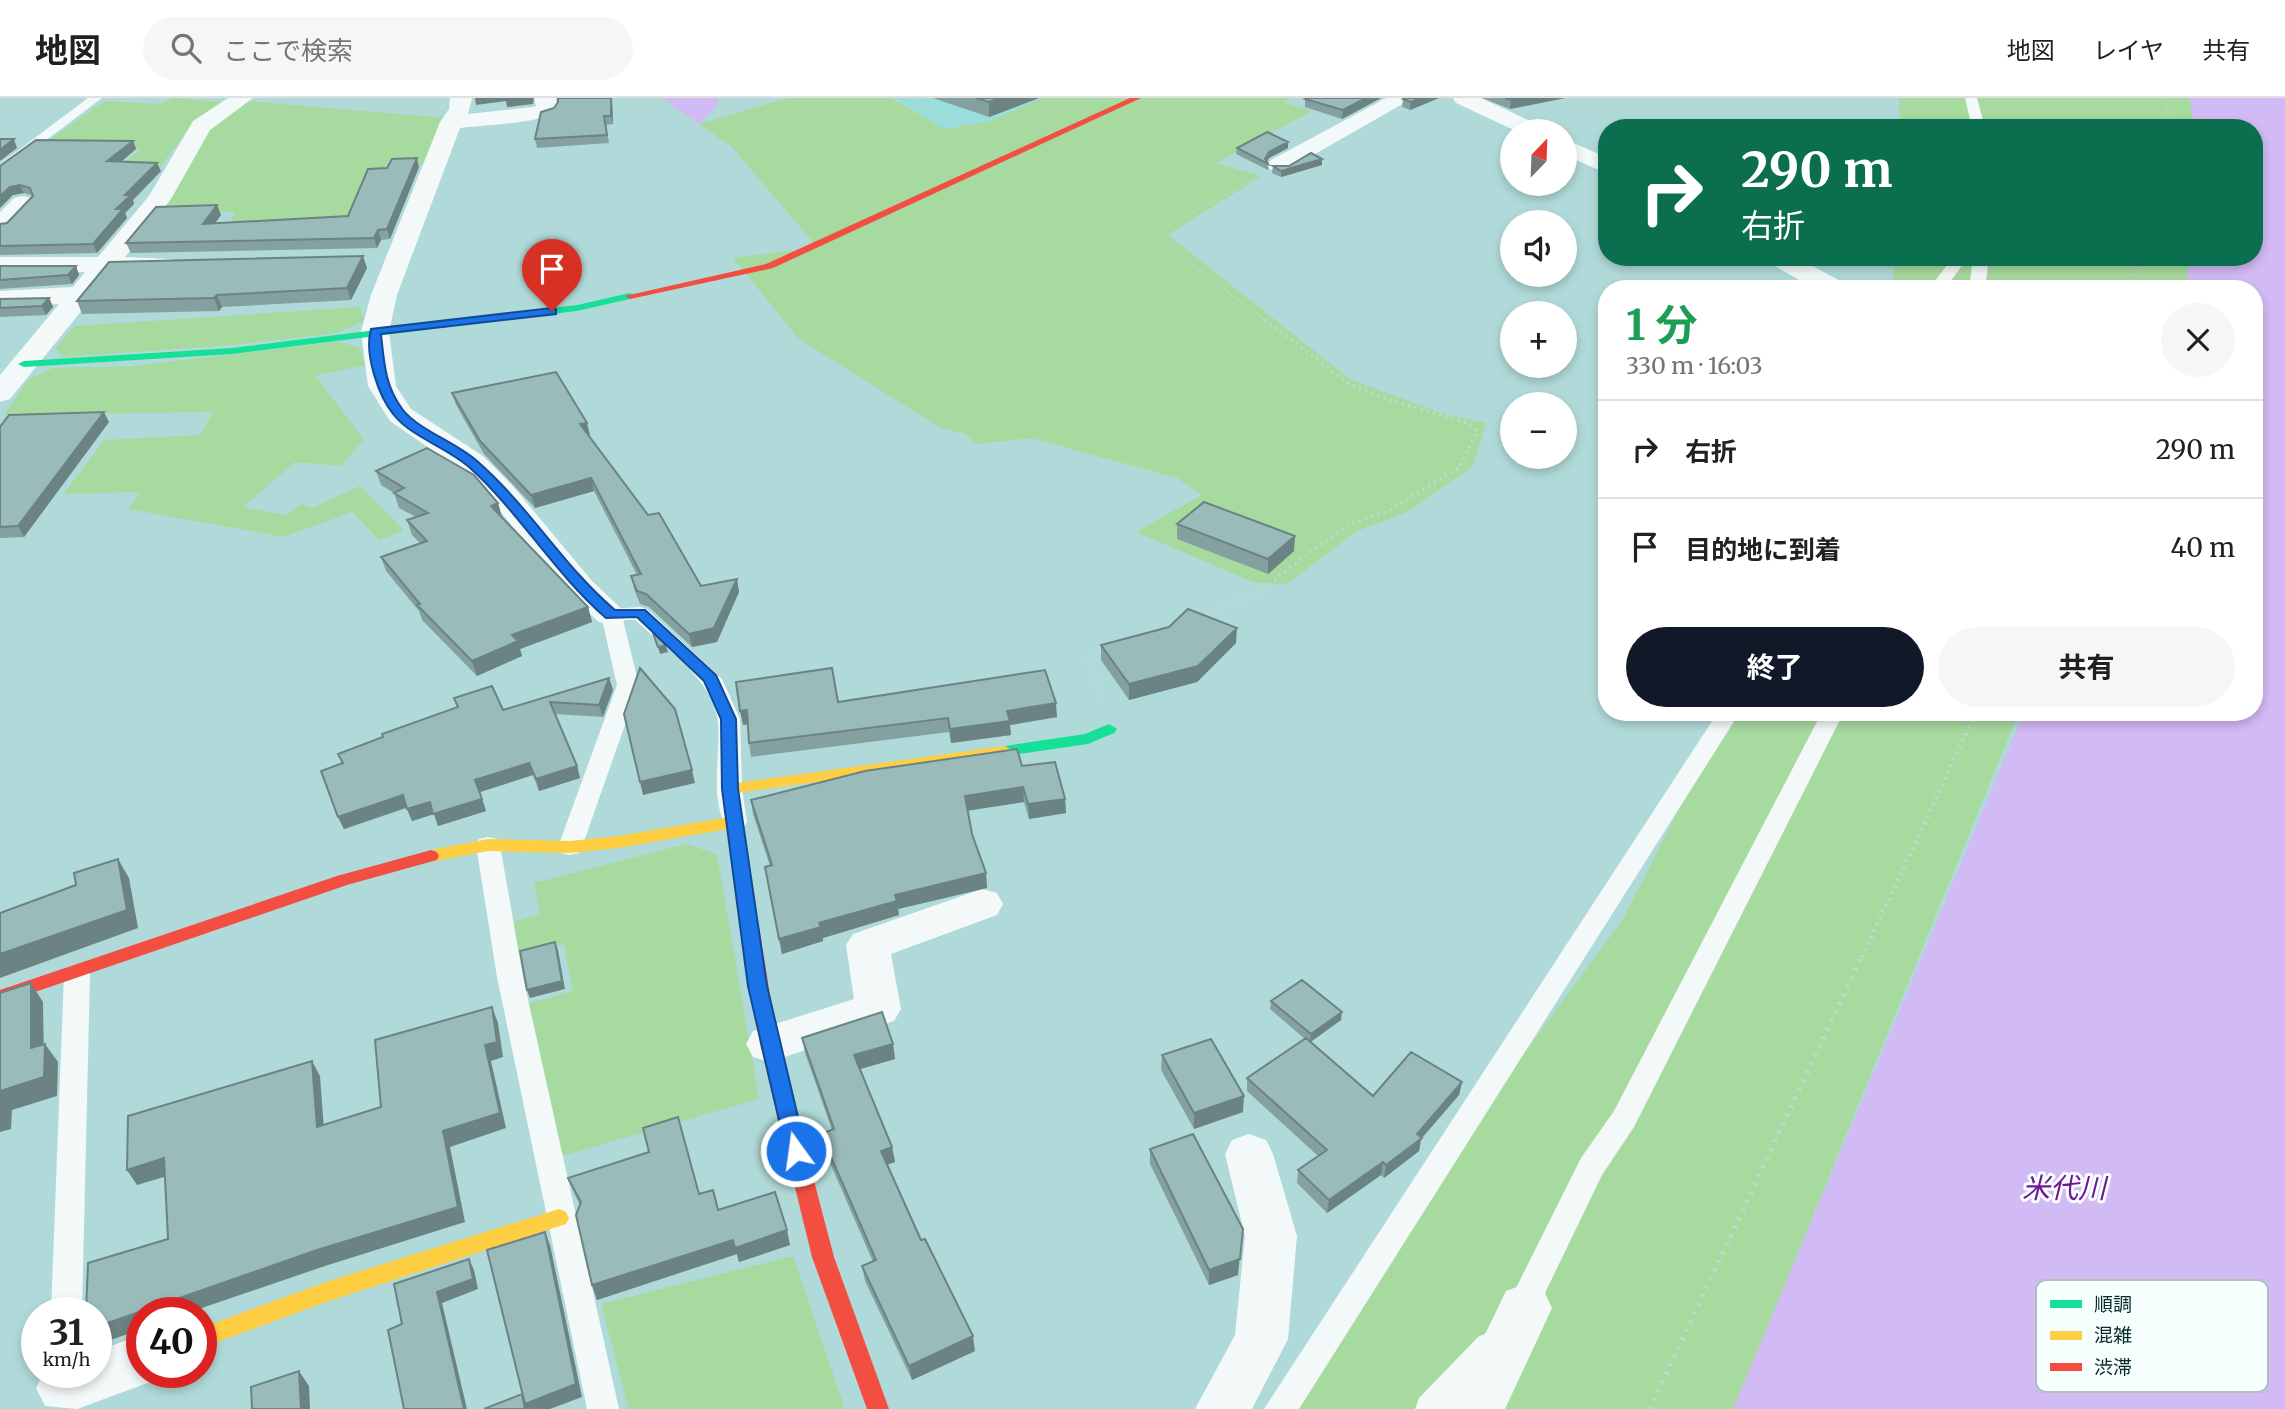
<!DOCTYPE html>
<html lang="ja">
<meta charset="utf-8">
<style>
:root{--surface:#fff;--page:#f6f6f6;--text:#202124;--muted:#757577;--line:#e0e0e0;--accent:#111827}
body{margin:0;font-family:Merriweather,"Noto Sans JP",serif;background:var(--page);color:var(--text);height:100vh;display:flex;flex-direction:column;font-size:26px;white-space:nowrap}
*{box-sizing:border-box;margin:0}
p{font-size:23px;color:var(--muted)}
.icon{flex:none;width:38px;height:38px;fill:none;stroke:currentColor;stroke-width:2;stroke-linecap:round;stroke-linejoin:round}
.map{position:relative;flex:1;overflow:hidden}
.panel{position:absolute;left:1598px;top:182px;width:665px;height:441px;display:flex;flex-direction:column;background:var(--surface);border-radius:28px;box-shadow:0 4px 10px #0003}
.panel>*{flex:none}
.banner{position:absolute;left:1598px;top:21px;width:665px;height:147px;border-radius:28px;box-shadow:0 4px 10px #0003;background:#0b6e4f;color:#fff;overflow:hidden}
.needle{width:46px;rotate:23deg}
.controls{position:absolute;left:1500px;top:21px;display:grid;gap:14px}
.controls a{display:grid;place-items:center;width:77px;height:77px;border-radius:50%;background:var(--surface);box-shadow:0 4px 10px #0003;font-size:35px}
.speed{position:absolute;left:21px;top:1199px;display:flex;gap:14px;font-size:35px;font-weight:700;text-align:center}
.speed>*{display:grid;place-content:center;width:91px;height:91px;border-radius:50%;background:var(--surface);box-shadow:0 4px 10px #0003;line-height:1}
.speed small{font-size:18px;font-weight:400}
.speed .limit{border:10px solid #d22;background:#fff;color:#111}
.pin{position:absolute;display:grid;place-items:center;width:60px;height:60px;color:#fff;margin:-72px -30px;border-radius:50% 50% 50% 0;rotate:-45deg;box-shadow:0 0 7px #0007}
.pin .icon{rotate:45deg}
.me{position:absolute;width:77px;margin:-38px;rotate:346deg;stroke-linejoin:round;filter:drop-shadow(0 0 5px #0008)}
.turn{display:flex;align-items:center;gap:24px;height:147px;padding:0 28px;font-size:32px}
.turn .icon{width:91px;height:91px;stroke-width:2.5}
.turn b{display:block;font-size:49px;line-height:60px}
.round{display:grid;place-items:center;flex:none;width:74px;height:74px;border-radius:37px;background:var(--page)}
.overview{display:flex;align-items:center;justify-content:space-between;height:119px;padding:0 28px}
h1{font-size:42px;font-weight:700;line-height:52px;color:#1e9e55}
.button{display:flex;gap:14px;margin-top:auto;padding:14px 28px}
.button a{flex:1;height:80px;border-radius:42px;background:var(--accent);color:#fff;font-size:28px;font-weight:700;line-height:80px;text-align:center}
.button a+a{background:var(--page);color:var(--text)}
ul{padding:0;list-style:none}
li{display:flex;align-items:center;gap:21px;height:98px;padding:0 28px;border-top:2px solid var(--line)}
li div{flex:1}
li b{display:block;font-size:26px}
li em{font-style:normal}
header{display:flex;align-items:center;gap:42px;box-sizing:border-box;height:98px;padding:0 35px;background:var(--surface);border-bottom:2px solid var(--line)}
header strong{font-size:33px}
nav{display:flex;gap:38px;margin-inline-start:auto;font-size:24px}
.search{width:490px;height:63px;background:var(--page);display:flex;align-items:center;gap:18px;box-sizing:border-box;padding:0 24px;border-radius:38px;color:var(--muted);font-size:26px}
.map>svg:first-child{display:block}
.built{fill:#9adedc}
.green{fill:#a7da9f}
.water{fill:#d2baf4}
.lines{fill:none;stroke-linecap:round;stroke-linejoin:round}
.path-far3{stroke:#c7d5d5;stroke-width:2.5;stroke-dasharray:1 3.5;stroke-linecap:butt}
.path-far2{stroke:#c7d5d5;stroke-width:3.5;stroke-dasharray:2 4.5;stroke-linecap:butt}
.path-far1{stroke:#c7d5d5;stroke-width:4.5;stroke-dasharray:2 5;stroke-linecap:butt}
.path{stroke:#c7d5d5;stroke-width:5;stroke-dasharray:2.5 7;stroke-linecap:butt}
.lane{fill:#f3f9f9;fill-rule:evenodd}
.street{fill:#f3f9f9;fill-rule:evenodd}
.fast{fill:#16e098;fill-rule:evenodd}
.slow{fill:#ffcf43;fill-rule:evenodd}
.jam{fill:#f24e42;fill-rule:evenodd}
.wall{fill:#84a1a0}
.shaded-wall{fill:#6b8382}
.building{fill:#99bbba;stroke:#6b8382;stroke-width:2}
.route{fill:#1a73e8;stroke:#114b97;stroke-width:2}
.labels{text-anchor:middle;stroke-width:6;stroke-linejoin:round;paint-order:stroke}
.near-water-label{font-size:28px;font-style:italic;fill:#6f1894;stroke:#f7fefe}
.key{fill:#f7fefe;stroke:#b0bfbf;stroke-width:2}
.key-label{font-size:19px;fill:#0a2b2b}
</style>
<header>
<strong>地図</strong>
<div class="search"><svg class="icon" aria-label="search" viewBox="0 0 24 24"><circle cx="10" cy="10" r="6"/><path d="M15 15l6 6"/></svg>ここで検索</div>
<nav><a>地図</a><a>レイヤ</a><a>共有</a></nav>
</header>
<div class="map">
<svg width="2285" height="1311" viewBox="0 0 2285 1311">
<rect width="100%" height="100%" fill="#b0dad9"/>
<path class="built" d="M894 0H1042L990 23 945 31Z"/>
<path class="green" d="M174 0 222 4 192 26 159 71 118 69 141 51 40 49 104 3 160 6Z
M788 0H891L945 31 990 23 1042 0H1291L1283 4 1312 13 1216 65 1261 78 1168 137 1350 281 1444 316 1486 325 1472 369 1407 414 1357 433 1287 486 1255 485 1136 434 1202 397 1177 380 1031 340 976 346 966 336 941 330 799 241 733 160 817 149 732 49 699 26Z
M1899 0H2190L2194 30H1900Z
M247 3 434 19 448 17 431 67 402 68 344 126 228 130 235 114 161 116 181 84 197 49 213 26Z
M1895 159H2192L2186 191H1892Z
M360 209 364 223 337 235 234 247 64 259 55 250 75 228Z
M336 244 359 249 365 267 315 278 364 341 341 368 295 364 243 409 286 417 301 406 312 410 360 388 404 433 379 442 352 414 284 439 128 411 141 394 64 396 104 342 200 337 213 314 4 317 29 281 53 270 132 268Z
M1729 614H2019L1734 1311H1297L1487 1006 1623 821Z
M686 746 717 756 759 1001 548 1062 519 908 573 893 564 846 513 861 505 826 540 816 534 785Z
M793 1158 845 1311H629L601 1206Z"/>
<path class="water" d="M662 0H718L717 9 699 26Z
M2190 0H2285V1311H1733L2024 614H2254V191H2185L2191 159H2254V30H2194Z"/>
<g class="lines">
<path class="path-far3" d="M908 0 993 36
M2165 0 2170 30
M1253 81 1157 134 1170 150 1265 222
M2130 191 2138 171 2136 159"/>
<path class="path-far2" d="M1241 502 1255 497 1345 428 1388 413 1460 369 1477 333 1468 325 1389 302 1349 286 1262 220"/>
<path class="path-far1" d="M1199 518 1246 500
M1101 603 1089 560 1105 554
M1862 859 1976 614"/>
<path class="path" d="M1650 1311 1862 857"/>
<path class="lane" d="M88 0H102L0 77V66Z
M1965 0H1977L1985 30H1972Z
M1953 159H1968L1945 191H1929Z
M1973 159H1989L1985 191H1969Z
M640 509 647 511 722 581 740 621 742 691 747 724 743 730H727C709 701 721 656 718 624 713 581 664 549 635 522H623L639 587 582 749 579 755 570 757 561 755 558 749 617 587 601 517 611 511Z
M1718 614H1740L1299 1311H1264Z
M1822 614H1844L1634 1029 1602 1077 1530 1226 1519 1230 1508 1226 1503 1216 1581 1060 1614 1013Z
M488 739 497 741 500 747 523 879 619 1311H587L497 879 476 747 479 741Z
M77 866 86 869 90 876 82 1214H51L64 876 68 869Z
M1489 1234 1500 1239 1505 1249 1500 1259 1453 1311H1415L1419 1300 1478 1239Z"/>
<path class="street" d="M228 0H253L210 32 171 101 125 159 170 161 174 166 170 171 113 174 10 301 0 304V277L59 206 0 209V193L73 189 85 174 0 175V159H98L149 98 193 23Z
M450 0H472L468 16 532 9 536 8 534 0H556L558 11C547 26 480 27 460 30L397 197 389 234 396 288 411 311 483 358 512 387 592 483 628 517 623 524 611 527 599 524 568 497 490 401 461 372 390 323 368 288 361 234 371 197 440 24 449 11Z
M1386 0H1413L1287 72H1271L1267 67 1271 62Z
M1453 0H1481L1541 28 1544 33H1516L1456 5Z
M1564 41 1606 59V75L1564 57Z
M23 98 32 100 35 105 9 132 0 134V114L14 100Z
M1764 159H1796L1844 185 1848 191H1815L1768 164Z
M982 791 997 795 1003 806 997 817 891 856 901 911 894 923 769 964 753 959 746 946 753 933 854 901 846 847 853 836Z
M1249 1036 1266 1042 1273 1056 1297 1138 1288 1241 1252 1311H1195L1235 1237 1245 1138 1225 1056 1232 1042Z
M1525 1186 1544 1193 1552 1210 1505 1311H1449L1506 1193Z
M142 1237V1274H164L161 1280 77 1311 45 1308 36 1290 44 1274H96V1253Z"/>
<path class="fast" d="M630 195 635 198 634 200 577 213 232 256 24 269 18 266 24 263 232 250 577 207Z
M1109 626 1117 631 1114 635 1088 646 1005 658 997 653 1005 648 1085 636Z"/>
<path class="slow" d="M1005 648 1013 653 1011 657 730 696 722 691 730 686Z
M735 718 743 724 755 804 752 808H740L737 804 728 731 618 750 570 755 488 753 431 764 425 762 423 758 425 754 431 752 488 741 570 743 618 738Z
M559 1111 566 1114 569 1120 566 1126 326 1204 201 1250V1230L326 1184Z"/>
<path class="jam" d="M1130 0H1141L773 170 630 201 625 198 766 166Z
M431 752 437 754 439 758 437 762 347 787 0 906V892L337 778Z
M746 798 752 800 755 804 778 946 834 1159 889 1311H867L812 1159 760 946 737 804 740 800Z"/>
</g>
<path class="wall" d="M612 0 613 26 606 27 609 45 537 50 535 41Z
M933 0H1039L989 19Z
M1381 0 1342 21 1305 9V1Z
M1405 0H1439L1410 12 1402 9 1403 1Z
M1482 0H1565L1510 11Z
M133 43 136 51 121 64 161 73 133 102 134 106 125 115 127 120 97 155 0 157V126L7 125 33 98 24 95 13 97 0 68Z
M1237 50H1288L1269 60 1267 64 1268 66V72L1236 56Z
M1322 61V67L1281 79 1272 75 1273 68H1289Z
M419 69 390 141 381 142 377 150 131 155 126 145 217 107 221 117 215 125 348 118Z
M363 158 367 170 351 202 222 209 219 213 82 216 77 203Z
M0 168H76L79 177 72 186 0 191Z
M49 200 53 209 46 217 0 219V201Z
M452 295 590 337H588L701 488 737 481 739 494 717 544 692 549 649 509 640 506 634 491 631 478 637 477 594 393 535 410 484 356 456 307Z
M109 324 24 439 0 440V329Z
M376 373 498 405 502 419 588 509 592 524 520 551 522 558 477 578 422 522 419 513 386 473 381 459 420 445 412 437 407 422 416 419 399 410 394 395 381 387Z
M1177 426 1294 453 1268 476 1177 441Z
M1236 545 1197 584 1129 602 1101 562V547Z
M609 580 613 592 603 619 555 616 577 668 580 680 539 693 533 677 480 694 486 713 438 728 434 716 412 723 407 710 344 731 338 719 342 665 338 656 458 610 454 600 503 612Z
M838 604 1057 619 1010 627 1011 637 951 645 949 634 751 659 749 645 748 626 743 627Z
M1022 668 1065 701 1066 715 1029 721 1024 704 967 712 972 736 986 775 987 790 898 811 899 817 823 840V843L782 856 770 768 753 716 751 702Z
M1271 903 1341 922 1311 944 1373 998 1462 984 1459 997 1421 1041 1419 1053 1384 1080 1381 1077 1327 1115 1297 1085 1298 1072 1318 1058 1247 993V980L1305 941 1270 911Z
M802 940 893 946 895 961 860 971 892 1049 895 1064 887 1066 921 1142 975 1253 912 1282 865 1183 862 1168 873 1164 824 1051 821 1036 832 1032 805 955Z
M1162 957 1243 1014 1194 1031 1161 972Z
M1150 1051 1238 1177 1209 1187 1150 1066Z
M568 1080 699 1096 718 1112 790 1147 739 1164 737 1156 597 1202 592 1187 580 1107 574 1095Z"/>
<path class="shaded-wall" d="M475 0H534L533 6 507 9 506 3 476 7Z
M611 0H612L613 26 611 18Z
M1000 0H1039L989 19V4Z
M1366 0H1381L1342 21 1343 12Z
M1420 0H1439L1410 12 1411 4Z
M1523 0H1565L1510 11 1511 2Z
M14 41 17 50 0 63V52Z
M133 43 136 51 111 72 107 63Z
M1288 44V50L1269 60 1266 65 1265 61 1269 54Z
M417 60 419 69 390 141 387 131Z
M1322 61V67L1281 79V73Z
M157 65 161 73 133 102 134 106 125 115 127 120 97 155 93 146 125 97Z
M20 87 24 95 13 97 0 110V98L10 89Z
M217 107 221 117 207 136 203 126Z
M378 132 381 142 377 150 374 140Z
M363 158 367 170 351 202 347 190Z
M76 168 79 177 72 186 68 177Z
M217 197 222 209 219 213 214 200Z
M49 200 53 209 46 217 42 208Z
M104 314 109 324 24 439 18 428Z
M587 325 590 337 583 339 580 326Z
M591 380 594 393 535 410 531 397Z
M498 405 502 420 491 408Z
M1295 438 1294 453 1268 476V461Z
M737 481 739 494 717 544 692 549 689 536Z
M588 509 592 524 520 551 522 558 477 578 472 563 512 537Z
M1237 530 1236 545 1197 584 1129 602V586Z
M666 547 668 554 660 556 658 549Z
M609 580 613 592 603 619 599 607Z
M1056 605 1057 619 1010 627 1011 637 951 645 950 631 1007 613Z
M747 612 750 626 743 627 740 613Z
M529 665 533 677 480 694 475 682Z
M577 668 580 680 539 693 536 681Z
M692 672 695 685 643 697 640 684Z
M1023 689 1024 704 966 713 965 698Z
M403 697 407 709 344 731 338 719Z
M482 701 486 713 438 728 434 716 412 723 407 711 430 704Z
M1065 701 1066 715 1029 721 1028 706Z
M118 761 129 780 138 830 0 880V856Z
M986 775 987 790 898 811 899 817 823 840V843L782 856 779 841 895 797Z
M555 844 558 852 565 891 530 900 527 892Z
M31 885 43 904 44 969 31 950Z
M492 909 498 925 503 959 491 963 506 1030 450 1049 465 1124 325 1168 190 1214H142V1231L96 1247V1229L443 1033 485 947Z
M1342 914 1341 922 1310 944 1311 936Z
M45 946 58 964 57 998 12 1012 11 1031 0 1034V993Z
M893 946 895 961 857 972 854 957Z
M312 963 320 978 325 1045 317 1029Z
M1462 984 1459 997 1421 1041 1419 1053 1384 1080 1386 1067 1417 1036Z
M1244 998 1243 1014 1194 1031V1015Z
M892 1049 895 1064 884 1068 881 1053Z
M164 1060 174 1076 137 1087 127 1072Z
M1383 1064 1381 1077 1327 1115 1329 1102Z
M787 1132 790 1147 739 1164 737 1156 597 1202 592 1187 733 1142Z
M545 1134 550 1147 582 1299 550 1311H528V1310V1311H525L522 1296 526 1305Z
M1241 1147 1238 1177 1209 1187V1172Z
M469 1161 474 1172 478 1191 442 1205 467 1311H464L437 1194Z
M973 1238 975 1253 912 1282 909 1268Z
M299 1273 309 1288 310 1311H301Z"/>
<path class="building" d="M558 0H611V18H604L607 37 535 41 541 14 554 10 558 4Z
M976 0H1000L989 4Z
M1307 0H1366L1343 12 1305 1Z
M1405 0H1420L1411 4 1403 1Z
M1505 0H1523L1511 2Z
M1267 34 1288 44 1269 54 1265 61 1268 66 1237 50Z
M0 41H14L0 52Z
M36 42 133 43 107 63 157 65 125 97H131L116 111H123L93 146 0 148V126L7 125 33 98 30 90 20 87 10 89 0 98V68Z
M1311 55 1322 61 1281 73 1273 68H1289Z
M417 60 387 131 378 132 374 140 126 145 156 109 217 107 203 126 348 118 368 71 387 70 392 61Z
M363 158 347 190 217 197 214 200 77 203 109 164Z
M0 168H76L68 177 0 182Z
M49 200 42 208 0 210V201Z
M556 274 587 325 580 326 648 417 659 415 701 488 737 481 714 530 689 536 646 496 637 493 631 478 641 476 591 380 531 397 480 343 452 295Z
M104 314 18 428 0 429V329L9 317Z
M427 350 474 377 498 405 491 408 588 509 512 537 518 543 472 563 417 507 420 506 381 459 427 443 407 422 428 415 394 395 404 390 376 373Z
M1204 404 1295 438 1268 461 1177 426Z
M1188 511 1237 530 1198 568 1129 586 1101 547 1169 529Z
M653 535 666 547 658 549Z
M640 570 675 611 692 672 640 684 624 616Z
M832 570 838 604 1045 572 1056 605 1007 613 1010 623 950 631 948 620 749 645 747 612 740 613 736 584Z
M609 580 599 607 550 604 577 668 536 681 529 665 475 682 482 701 433 716 430 704 407 711 403 697 338 719 321 673 343 665 338 656 383 639 382 636 458 609 454 600 492 588 503 612Z
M1017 651 1022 668 1055 664 1065 701 1028 706 1023 689 965 698 972 736 986 775 895 797 897 803 819 825 821 829 779 841 765 769 772 767 751 702 865 673Z
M118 761 127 812 0 856V815L76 787 74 775Z
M555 844 562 883 527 892 520 853Z
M1302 882 1342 914 1311 936 1271 903Z
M31 885V950L45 946 44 979 0 993V895Z
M492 909 497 944 485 947 500 1015 443 1033 458 1109 317 1152 96 1229V1214H86L88 1165 168 1141 164 1060 127 1072 128 1018 312 963 317 1029 381 1009 375 942Z
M882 914 893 946 854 957 892 1049 881 1053 921 1142 925 1141 973 1238 909 1268 862 1168 876 1162 821 1036 834 1031 802 940Z
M1306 940 1373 998 1411 954 1462 984 1417 1036 1422 1040 1386 1067 1383 1064 1329 1102 1298 1072 1327 1052 1247 980Z
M1211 941 1244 998 1194 1015 1162 957Z
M678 1019 699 1096 713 1092 718 1112 775 1094 787 1132 735 1150 733 1142 592 1187 576 1117 581 1104 568 1080 649 1054 643 1030Z
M1193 1036 1243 1131 1240 1161 1209 1172 1150 1051Z
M545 1134 576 1286 525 1306 487 1152Z
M469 1161 473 1181 437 1194 464 1311H404L388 1232 402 1226 394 1186Z
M299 1273 301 1311H252L251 1289Z
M522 1296 525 1311H484Z"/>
<path class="route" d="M552 210 556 211V216L381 236C384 264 385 289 403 312 419 332 457 345 477 363 529 408 563 468 615 512H645L716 577 736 621 738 691 767 888 806 1053 803 1059 796 1061 789 1059 786 1053 748 888 722 691 721 621 704 583 637 519 606 520C554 475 520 415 469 369 448 350 410 338 394 317 378 298 364 255 371 231Z"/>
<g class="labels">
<g class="near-water-label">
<text x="2064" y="1100">米代川</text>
</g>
</g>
<rect x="2036" y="1182" width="232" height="112" rx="10" class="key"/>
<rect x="2050" y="1202" width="32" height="8" fill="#16e098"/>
<rect x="2050" y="1233" width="32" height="9" fill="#ffcf43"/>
<rect x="2050" y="1265" width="32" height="8" fill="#f24e42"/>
<g class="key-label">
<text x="2094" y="1213">順調</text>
<text x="2094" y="1244">混雑</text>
<text x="2094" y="1276">渋滞</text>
</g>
</svg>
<div class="controls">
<a><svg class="needle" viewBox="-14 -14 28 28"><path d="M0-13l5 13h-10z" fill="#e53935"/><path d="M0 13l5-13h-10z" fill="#757577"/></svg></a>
<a><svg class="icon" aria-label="sound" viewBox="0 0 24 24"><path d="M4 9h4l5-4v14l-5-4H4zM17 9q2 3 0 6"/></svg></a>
<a>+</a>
<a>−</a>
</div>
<div class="speed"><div>31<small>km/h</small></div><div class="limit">40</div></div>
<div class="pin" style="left:552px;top:213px;background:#d93025"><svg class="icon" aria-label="arrive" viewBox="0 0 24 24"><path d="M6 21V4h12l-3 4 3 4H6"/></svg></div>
<svg class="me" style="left:796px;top:1053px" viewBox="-20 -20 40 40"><circle r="17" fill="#1a73e8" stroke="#fff" stroke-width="3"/><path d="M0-11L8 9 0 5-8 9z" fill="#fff"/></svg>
<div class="banner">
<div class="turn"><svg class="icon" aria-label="right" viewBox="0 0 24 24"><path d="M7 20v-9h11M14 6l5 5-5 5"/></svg><div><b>290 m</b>右折</div></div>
</div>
<section class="panel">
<div class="overview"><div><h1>1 分</h1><p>330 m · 16:03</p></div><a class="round"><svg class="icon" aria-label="close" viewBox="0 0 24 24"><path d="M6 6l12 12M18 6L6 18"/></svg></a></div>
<ul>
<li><svg class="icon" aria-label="right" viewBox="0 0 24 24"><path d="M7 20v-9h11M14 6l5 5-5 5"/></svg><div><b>右折</b></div><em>290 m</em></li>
<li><svg class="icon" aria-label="arrive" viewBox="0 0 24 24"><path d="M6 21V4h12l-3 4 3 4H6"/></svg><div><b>目的地に到着</b></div><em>40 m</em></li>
</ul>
<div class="button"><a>終了</a><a>共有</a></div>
</section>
</div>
